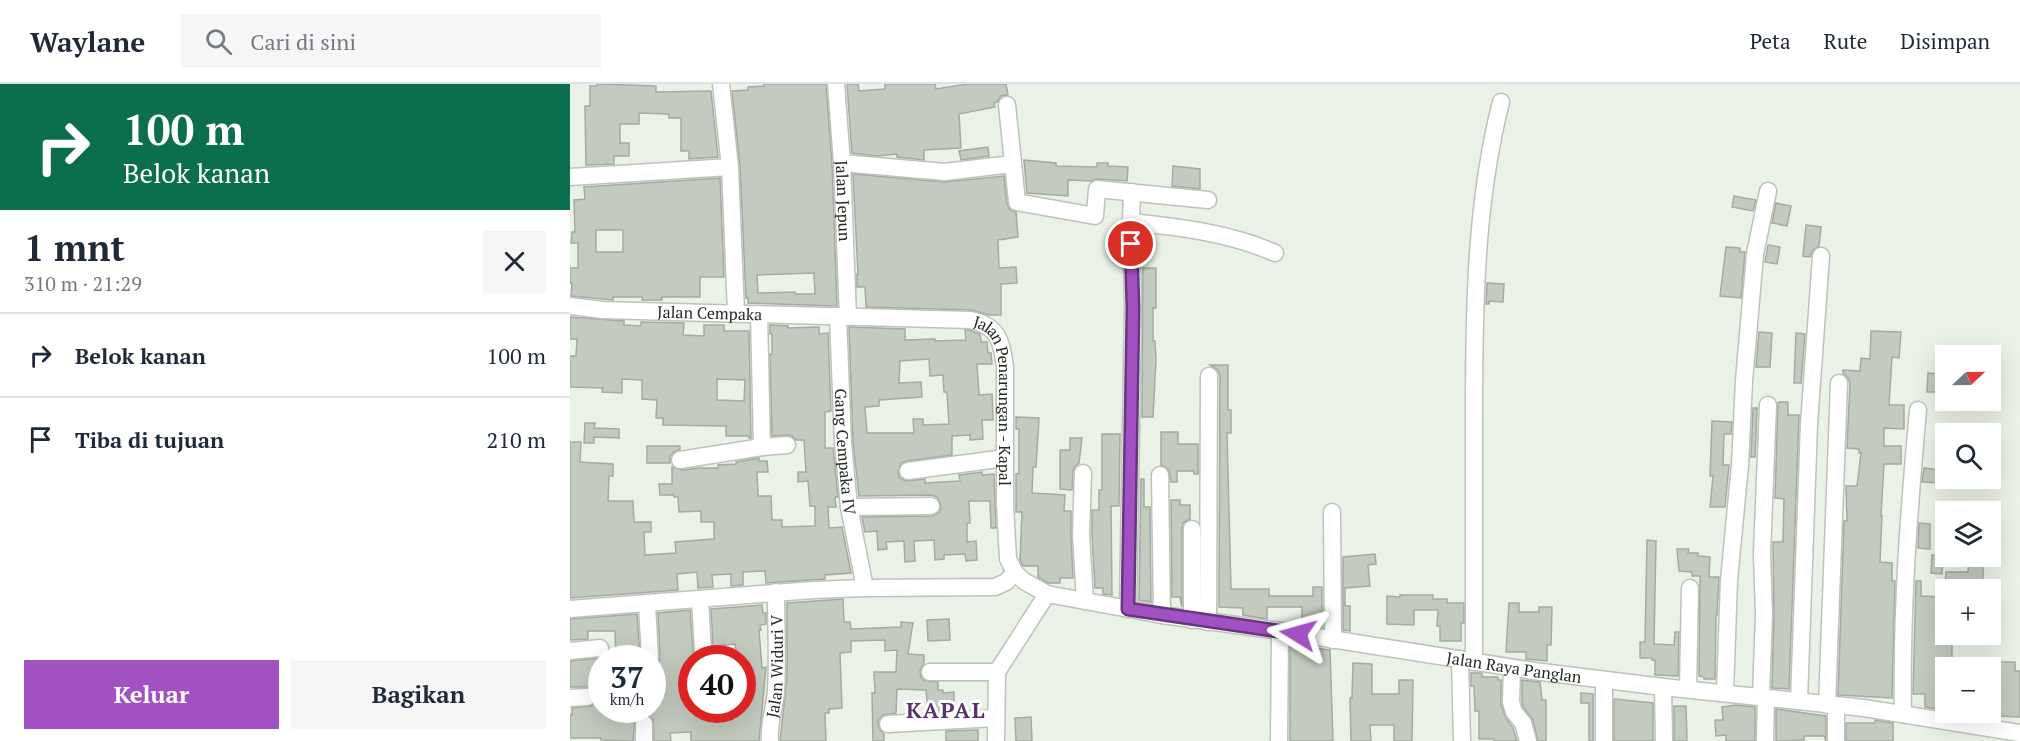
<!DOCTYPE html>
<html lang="id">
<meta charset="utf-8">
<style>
:root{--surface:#fff;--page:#f6f6f7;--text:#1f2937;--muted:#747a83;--line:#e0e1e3;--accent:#a151c2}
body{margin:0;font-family:"PT Serif",serif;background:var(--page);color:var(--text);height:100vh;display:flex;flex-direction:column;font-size:22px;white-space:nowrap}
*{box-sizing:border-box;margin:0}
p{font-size:20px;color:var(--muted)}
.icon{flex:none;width:33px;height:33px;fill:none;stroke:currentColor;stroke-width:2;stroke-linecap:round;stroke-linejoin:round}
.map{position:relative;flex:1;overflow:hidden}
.sheet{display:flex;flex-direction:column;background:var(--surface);width:570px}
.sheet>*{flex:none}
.hud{background:#0b6e4f;color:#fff;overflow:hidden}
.needle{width:39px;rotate:68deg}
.fabs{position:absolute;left:1365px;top:261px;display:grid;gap:12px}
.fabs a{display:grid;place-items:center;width:66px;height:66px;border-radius:0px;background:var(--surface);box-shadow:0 6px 24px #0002;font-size:30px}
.speed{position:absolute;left:18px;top:561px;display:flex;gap:12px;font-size:30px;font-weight:700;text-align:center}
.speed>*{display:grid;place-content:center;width:78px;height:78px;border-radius:50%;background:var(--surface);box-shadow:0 6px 24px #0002;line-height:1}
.speed small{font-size:15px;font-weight:400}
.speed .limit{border:9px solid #d22;background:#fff;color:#111}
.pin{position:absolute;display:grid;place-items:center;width:51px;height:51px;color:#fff;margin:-26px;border:3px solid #fff;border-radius:50%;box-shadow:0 2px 6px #0007}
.me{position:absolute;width:66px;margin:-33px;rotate:278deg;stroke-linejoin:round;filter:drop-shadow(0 0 4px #0008)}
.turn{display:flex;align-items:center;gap:21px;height:126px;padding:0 24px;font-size:27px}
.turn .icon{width:78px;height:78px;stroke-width:2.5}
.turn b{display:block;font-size:42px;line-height:51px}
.round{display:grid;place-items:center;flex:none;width:63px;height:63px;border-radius:0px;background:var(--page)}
.headline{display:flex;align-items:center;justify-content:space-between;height:102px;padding:0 24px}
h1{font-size:36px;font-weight:800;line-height:45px}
.action{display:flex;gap:12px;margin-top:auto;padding:12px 24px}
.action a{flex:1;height:69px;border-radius:0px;background:var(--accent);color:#fff;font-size:24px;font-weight:800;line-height:69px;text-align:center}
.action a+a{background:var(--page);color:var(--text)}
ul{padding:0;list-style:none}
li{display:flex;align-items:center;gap:18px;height:84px;padding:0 24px;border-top:2px solid var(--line)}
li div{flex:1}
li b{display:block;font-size:22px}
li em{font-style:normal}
header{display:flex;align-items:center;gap:36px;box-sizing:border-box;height:84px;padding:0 30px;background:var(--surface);border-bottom:2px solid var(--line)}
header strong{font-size:28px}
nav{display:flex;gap:33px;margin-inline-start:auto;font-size:21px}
.search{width:420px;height:54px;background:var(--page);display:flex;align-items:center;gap:15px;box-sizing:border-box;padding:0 21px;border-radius:0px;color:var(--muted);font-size:22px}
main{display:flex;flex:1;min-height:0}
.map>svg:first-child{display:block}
.building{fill:#c3cabf;stroke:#a4aba0;stroke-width:1.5;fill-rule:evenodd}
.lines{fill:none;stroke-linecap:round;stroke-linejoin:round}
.minor-casing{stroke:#bcc3b8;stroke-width:19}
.minor{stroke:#fff;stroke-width:16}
.route-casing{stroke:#69357e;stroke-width:15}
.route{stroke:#a151c2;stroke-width:10}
.labels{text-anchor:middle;stroke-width:6;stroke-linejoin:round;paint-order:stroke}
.street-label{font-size:16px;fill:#252824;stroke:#fff}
.district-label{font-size:22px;font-weight:bold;letter-spacing:1.5px;fill:#59336a;stroke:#fff}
</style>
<header>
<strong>Waylane</strong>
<div class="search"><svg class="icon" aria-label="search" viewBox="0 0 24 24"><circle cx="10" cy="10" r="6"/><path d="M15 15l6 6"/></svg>Cari di sini</div>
<nav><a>Peta</a><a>Rute</a><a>Disimpan</a></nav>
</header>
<main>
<section class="sheet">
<div class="hud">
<div class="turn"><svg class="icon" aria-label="right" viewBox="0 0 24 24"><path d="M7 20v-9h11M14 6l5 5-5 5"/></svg><div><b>100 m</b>Belok kanan</div></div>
</div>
<div class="headline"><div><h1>1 mnt</h1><p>310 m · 21:29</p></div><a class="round"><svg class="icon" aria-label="close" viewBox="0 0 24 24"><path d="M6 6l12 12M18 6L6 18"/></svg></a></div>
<ul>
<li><svg class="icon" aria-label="right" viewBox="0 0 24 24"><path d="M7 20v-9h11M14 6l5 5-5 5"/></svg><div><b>Belok kanan</b></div><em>100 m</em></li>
<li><svg class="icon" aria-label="arrive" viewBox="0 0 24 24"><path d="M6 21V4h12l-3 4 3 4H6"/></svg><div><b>Tiba di tujuan</b></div><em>210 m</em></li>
</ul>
<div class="action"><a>Keluar</a><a>Bagikan</a></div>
</section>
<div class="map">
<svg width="1450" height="657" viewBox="0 0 1450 657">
<rect width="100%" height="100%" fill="#eaf1e6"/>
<path class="building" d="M27 0 86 2V8L141 7 148 73 119 75V67H111V34H99V30L69 29V40H50V59H59V72H44V80L16 81 15 22H20V2H27Z
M194 0H256L262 80 267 222 178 219V214H176L170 82 162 7 178 6V3L194 2ZM244 189 245 210H225V208L188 209 187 191Z
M277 0H288L289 7 315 5V0H365L366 5 398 0H436L438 11 431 12 427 18 424 19 425 23 389 30 391 64 354 66V76L327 73V70L308 72 282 69Z
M418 63 419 72 391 76 389 67Z
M454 76 486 79V82L527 83V79H538V82L558 83 557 97 528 95 521 97 498 96V112L457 109Z
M603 82 630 85V105L602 102Z
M283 90 374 98 434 92 437 120 440 126 446 128 448 153 428 156 429 184 446 183 447 199 431 200V231H419L401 226 296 223 295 203H287V190H288Z
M150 94 154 193H130V213H92V216H72V213H43V216L1 212 2 199H0V184H8V159H1L2 148H5L4 116 15 115 14 103ZM26 146H53V168H26Z
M1164 112 1186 116 1183 127 1162 123Z
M1206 119 1221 122 1217 142 1202 139Z
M1236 141 1251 143 1249 162 1243 166 1240 173 1233 172Z
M1198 161 1210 163 1207 180 1195 178Z
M1156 163 1170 164V168H1175L1171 214 1150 212Z
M573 184H586V224H583V257H585L586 276 583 333H572Z
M917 199 934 200 933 218 919 217V220H916Z
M0 233 54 237V241L71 242V238L114 239 113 251 134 252V241H154V247H179L181 354H179V352H156V342L93 341V334H86L87 316 72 315V296L52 295V309L32 308 33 304 0 303V272H6L7 255H0ZM147 295 175 296 174 317 147 316Z
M200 241 218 242V244L249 243V250L258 249 261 327 255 328V364H263L268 413H265L266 423H258L259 444 272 443 281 489 255 491V495L196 499 195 487 173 488V501L161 502V490L142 491 143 503 128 504 127 488 107 490 108 506 0 514V358H11L10 378 43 380V392H39L38 417H63L64 438H81V448H74L75 471 106 469 105 458 144 455V438H131V427L109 428 108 413H104V411H90L89 400H102V383L112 386 129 384H148V381L166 380V378L189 374V377H197L198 388H187L188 412H201L202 436H212V443L245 442V422H240L238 397 228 398V388H236L234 356H226L222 352 217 351 202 352 200 270H202V250H200Z
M279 243 335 245V256L365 255V257L396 256 395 246H399L410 250 411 258H417L418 269H421L422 280H407L409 311 422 310 423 336H412L413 355 400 356V351L382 352V371L336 377 331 379 328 388 329 393 335 397 355 395V399L390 397 389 391 412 388V391L424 390 426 444H421L420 417H399L400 439H397V458L406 457 407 476 396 477 395 470 374 471V475L365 476 364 456 344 457 345 477 335 478 334 457 316 458 317 465 308 466 307 447 295 448 292 433 362 432 370 428 371 421 367 413 361 411 289 412 283 358ZM359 275 360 292 373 291 374 308H377L379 340 353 341V335H343L344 349H297L295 323 309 322V316L352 313 351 298 329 299 330 277Z
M1301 247 1331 248 1329 274 1322 273 1319 321H1334V345L1314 344V362H1331V380H1314L1311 432H1312L1310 478 1322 479V497H1325L1322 614 1268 611 1274 437H1277L1276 402H1287L1291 369H1289V365L1277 364 1280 299 1278 294 1273 289V286L1290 287 1291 274 1300 275Z
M1189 248 1202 249 1200 283H1186Z
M1226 249 1235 250 1231 299H1224Z
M640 281H658V326H661V349H657L661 505H699V512H743V503H752V543L744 542V534H732V523H697V535L673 531V524L649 523 650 292 648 286Z
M1358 289 1369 290 1368 308H1357Z
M1209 318H1218V331H1229L1219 605 1202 604 1204 531 1203 458H1213L1214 415 1205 414 1208 319Z
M1183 324H1187L1185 373H1181Z
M446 333 469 334 466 383H463L462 409 495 411 494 427H501V452L503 494H490V499H478L468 493V482H453L450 476 452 428H446V390L449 389V345H446Z
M1142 337 1162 338 1161 350H1154L1153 381H1159L1155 423H1140L1143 392H1140Z
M15 339H25L24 344 49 345V354L24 353V359H14Z
M591 348H608V360H628V390H624V387H607V398H601L599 386 591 381Z
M532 350H550L549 422H541L542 511 533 510V504H525L522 451V426H529V406H532Z
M500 354H512L509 379 504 383 503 388 502 406 490 405V366H500Z
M77 362H110V365L104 368 100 372V379H77Z
M1354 384 1376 387V399L1352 398Z
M571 395H574V423H580L581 518 569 516Z
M601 416H610V421H620V435L613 439 612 445V523L610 513H602Z
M1349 439 1360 440V465L1348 464Z
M1077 456 1086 457 1084 560 1104 561 1105 548H1109L1108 592 1085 591V576H1082V574H1070V558H1075Z
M1107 465H1119L1118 469H1128V472L1140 473 1139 493H1149L1147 531H1146L1145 595H1134V593L1129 592 1130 492H1122V488L1109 487Z
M805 470 806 480 798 481 800 502 775 504V522H780V547L773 546V473Z
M1362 471 1373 472 1372 490 1361 489Z
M1399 472H1413V501L1387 500V506H1375L1376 488H1398Z
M1346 497H1351V512L1376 513V550H1382V584H1376V626L1355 623V610H1343Z
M830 511H863V515H877V519H894V539H891V557H870V542H867L868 526H844V541L817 540V512L830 513Z
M273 515 274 538H280L281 545 331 543V538L343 539 338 570 354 571V579L350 587 351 594 355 597 368 598V606H373V609L384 608V622H374V626L358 627 356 606 327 605 326 629 313 631 308 636V641L310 646 314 650V657H303L302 609H305L304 588H326L327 566 315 567V556L281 557V568L270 569 272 624 259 625V629H255L256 657H210L217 594V519Z
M939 519H949V528H969V523H982L981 561H977V577L956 575V568H936Z
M192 521 193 529H196V540L190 541 191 546H189L192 584 196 583 189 657H121V648L100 649 101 657H84L83 635 75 630 68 631 65 635 63 657 31 656V654H0V631H2V624L22 622 27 613 26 608 21 603H0V577L31 574V626H82V616H86L82 584 89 579 90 573 88 529 120 526 123 567 125 574H122L120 586 122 626H172V574H167L165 560 143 562 141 525Z
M67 530 70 574H46L45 547H18V555L0 556V535Z
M379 535 380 556 358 557 357 536Z
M720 561 760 566 763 657H720Z
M1427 578H1445V587H1450V633L1429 632V629H1420V595H1427Z
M783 579 802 580V610H829V596H843L842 657H824V641H800L801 657H781L780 614H782Z
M901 589H912V593H928V596H931V621L936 634 943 644 947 657H924V655H909V627H905L904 602H901Z
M952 596 970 598 972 616H976V657H968L963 636 953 623 952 617Z
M1011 609 1023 610V657H1019V619H1011Z
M1044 615 1083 619V657H1044Z
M1166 621 1185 623V657H1156V651L1146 652 1145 636H1153L1152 623Z
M1104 622H1116L1117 657H1104Z
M1206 625 1256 632V657L1254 652H1234V656L1206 657Z
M461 633 462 657H446L445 634Z
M1305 636 1323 639V657H1276V639H1305Z
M408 646V657H376V647Z"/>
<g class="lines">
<g class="minor-casing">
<g id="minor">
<path d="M151 0 160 83 166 229"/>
<path id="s1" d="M266 0 272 79 278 233"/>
<path d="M437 21 447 118 525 132 527 105 638 116"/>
<path d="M272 79 375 88 442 80"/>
<path d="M0 93 160 83"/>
<path d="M561 138C609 143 660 149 705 169"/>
<path id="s2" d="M0 222 32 226 400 236C428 241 432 258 435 283V421L438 475 445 489 454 497 477 510 592 531 710 547 964 587 1093 603 1294 624 1450 649"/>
<path d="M189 230 192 363"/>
<path id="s3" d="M268 232 273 359 279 423 295 504"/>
<path d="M110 376 192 363 217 361"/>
<path d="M338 387 435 374"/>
<path d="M513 389 511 451 515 517"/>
<path d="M590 391 592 531"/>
<path d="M279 423 361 422"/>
<path d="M762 428 763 556"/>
<path d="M622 445V536"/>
<path d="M130 516 133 566 136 574"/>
<path d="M77 520 80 574"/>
<path d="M0 525 243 506 295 504 425 503 436 498 445 489"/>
<path d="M558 525 563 224 561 138 562 108"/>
<path d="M638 538 639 292"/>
<path d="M0 567 30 564"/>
<path d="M890 575 892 657"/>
<path d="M904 578C904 495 904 413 904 331 904 227 905 119 931 18"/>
<path d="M942 584 941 618 944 628 953 639 958 657"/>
<path d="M360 588H427"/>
<path d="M1034 597V657"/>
<path d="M1093 603 1094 657"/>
<path d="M1118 605 1120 504"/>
<path d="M1155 608 1159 496 1170 381 1174 297 1185 170 1198 107"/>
<path d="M1191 612 1194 531 1192 469 1198 321"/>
<path d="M0 614 17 613"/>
<path d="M1229 617 1239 340 1251 172"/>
<path d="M1257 621 1269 299"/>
<path d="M1266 622V657"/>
<path d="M1333 630C1331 528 1339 427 1348 326"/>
<path d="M318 640 426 634"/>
<path d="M74 657V640"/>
<path id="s4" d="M200 657C198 640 205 624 206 606 208 574 206 541 206 508"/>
<path d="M426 657 427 588 477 510"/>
<path d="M709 657 710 547"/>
<path d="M1195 657 1196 613"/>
</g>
</g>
<use href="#minor" class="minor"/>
</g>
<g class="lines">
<g class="route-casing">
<path id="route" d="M561 160 563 224 558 525 728 550"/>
</g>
<use href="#route" class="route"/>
</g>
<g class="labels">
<g class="street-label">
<text dy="6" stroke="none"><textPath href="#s1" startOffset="117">Jalan Jepun</textPath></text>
<text dy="6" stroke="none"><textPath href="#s2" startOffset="140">Jalan Cempaka</textPath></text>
<text dy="6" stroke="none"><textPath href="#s2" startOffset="494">Jalan Penarungan - Kapal</textPath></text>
<text dy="6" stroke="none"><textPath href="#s3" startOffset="136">Gang Cempaka IV</textPath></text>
<text dy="6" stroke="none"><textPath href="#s4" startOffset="75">Jalan Widuri V</textPath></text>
<text dy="6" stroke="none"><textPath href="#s2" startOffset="1184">Jalan Raya Panglan</textPath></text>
</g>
<g class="district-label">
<text x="376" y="634">KAPAL</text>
</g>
</g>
</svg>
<div class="fabs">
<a><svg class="needle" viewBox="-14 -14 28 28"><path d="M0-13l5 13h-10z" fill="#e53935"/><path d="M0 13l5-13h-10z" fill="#747a83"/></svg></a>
<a><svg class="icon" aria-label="search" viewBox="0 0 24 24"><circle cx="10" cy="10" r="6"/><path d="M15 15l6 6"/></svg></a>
<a><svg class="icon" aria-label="layers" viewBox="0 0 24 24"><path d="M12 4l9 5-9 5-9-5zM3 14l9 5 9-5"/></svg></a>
<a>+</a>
<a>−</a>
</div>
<div class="speed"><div>37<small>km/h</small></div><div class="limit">40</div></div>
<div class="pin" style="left:561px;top:160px;background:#d93025"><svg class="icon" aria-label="arrive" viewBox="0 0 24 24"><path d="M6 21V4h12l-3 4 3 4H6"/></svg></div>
<svg class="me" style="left:728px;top:550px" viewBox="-20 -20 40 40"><path d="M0-17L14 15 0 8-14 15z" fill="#a151c2" stroke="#fff" stroke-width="4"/></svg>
</div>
</main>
